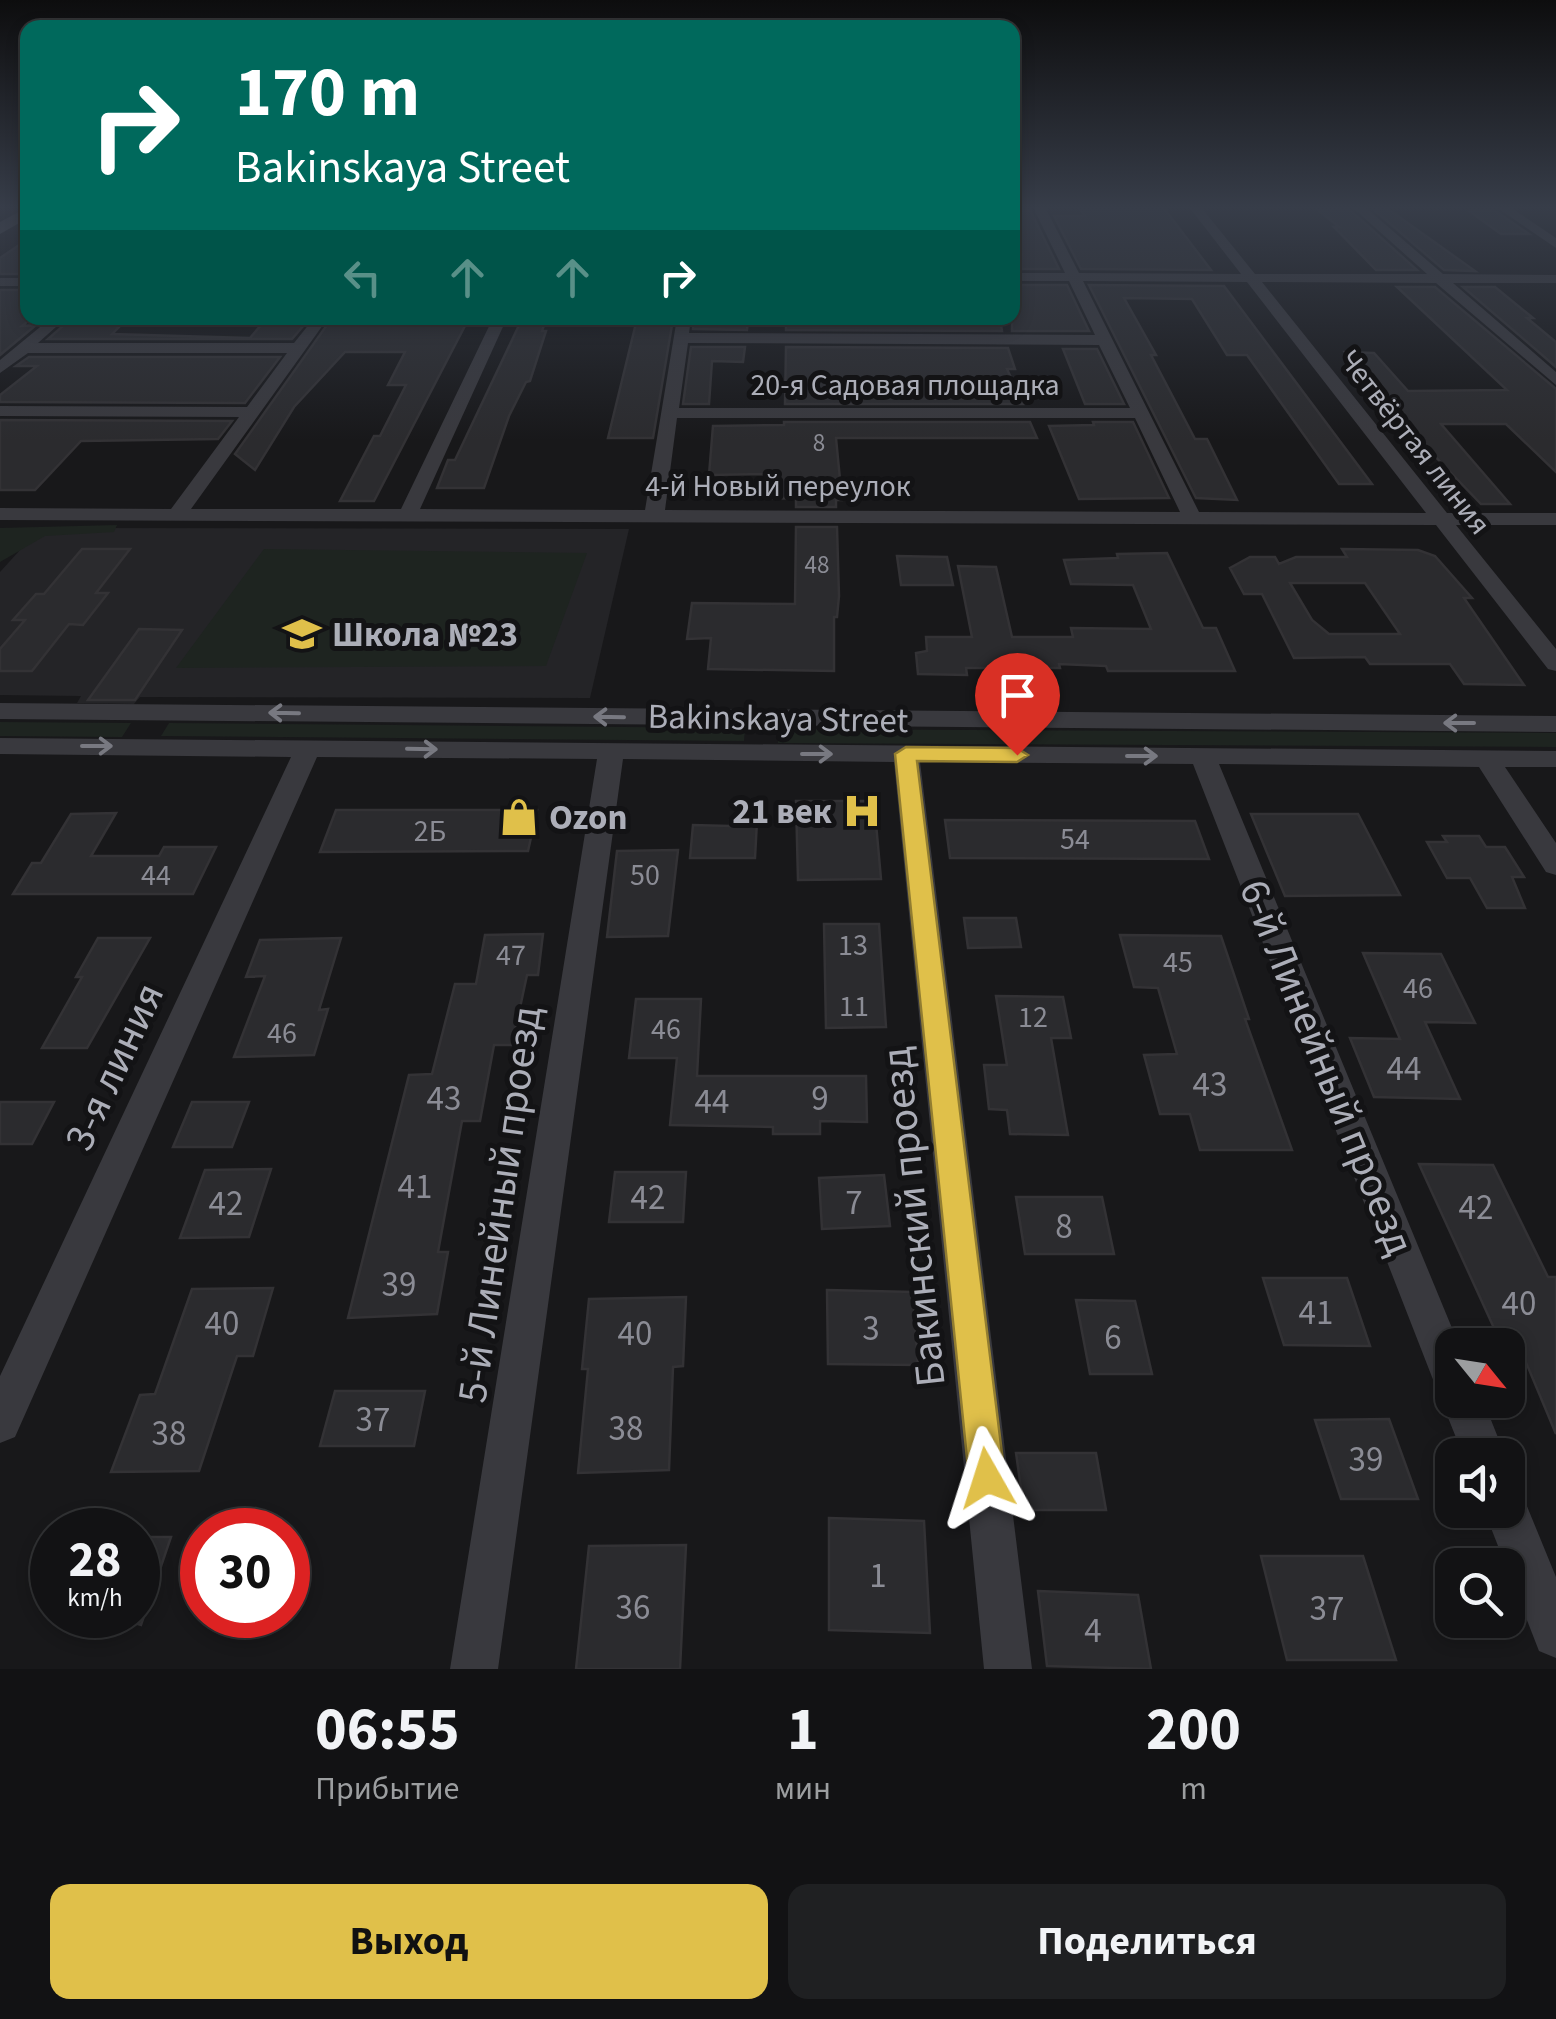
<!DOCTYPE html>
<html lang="ru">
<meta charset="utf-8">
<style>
:root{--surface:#121214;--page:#1f2022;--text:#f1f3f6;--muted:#9c9ea0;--line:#313234;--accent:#e0c04a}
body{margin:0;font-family:"Source Sans 3",sans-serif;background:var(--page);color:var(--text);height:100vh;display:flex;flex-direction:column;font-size:38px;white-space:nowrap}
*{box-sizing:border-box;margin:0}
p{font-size:32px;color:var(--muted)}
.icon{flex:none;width:55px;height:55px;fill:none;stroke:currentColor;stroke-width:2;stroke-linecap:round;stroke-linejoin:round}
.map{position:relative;height:1669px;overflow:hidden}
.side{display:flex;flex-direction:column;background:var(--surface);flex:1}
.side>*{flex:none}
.top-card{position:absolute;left:20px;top:20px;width:1000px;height:305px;border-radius:20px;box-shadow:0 5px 15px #0003,0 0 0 2px var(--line);background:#00695c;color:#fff;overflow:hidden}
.needle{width:65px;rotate:120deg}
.buttons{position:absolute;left:1435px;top:1328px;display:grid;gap:20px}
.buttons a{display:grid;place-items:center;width:90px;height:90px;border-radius:20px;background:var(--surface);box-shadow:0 5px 15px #0003,0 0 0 2px var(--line);font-size:50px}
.speed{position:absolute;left:30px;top:1508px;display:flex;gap:20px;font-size:50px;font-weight:700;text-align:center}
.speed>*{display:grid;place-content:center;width:130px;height:130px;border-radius:50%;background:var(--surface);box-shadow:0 5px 15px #0003,0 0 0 2px var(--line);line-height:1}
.speed small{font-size:25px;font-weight:400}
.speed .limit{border:15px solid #d22;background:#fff;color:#111}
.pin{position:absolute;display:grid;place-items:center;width:85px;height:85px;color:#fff;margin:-102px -42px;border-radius:50% 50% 50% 0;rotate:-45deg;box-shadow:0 0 10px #0007}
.pin .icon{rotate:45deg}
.me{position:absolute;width:110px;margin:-55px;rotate:354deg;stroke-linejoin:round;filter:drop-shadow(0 0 8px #0008)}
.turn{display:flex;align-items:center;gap:35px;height:210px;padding:0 50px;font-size:45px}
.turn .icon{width:130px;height:130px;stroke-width:2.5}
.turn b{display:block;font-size:70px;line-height:85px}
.lanes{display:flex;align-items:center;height:95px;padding:0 50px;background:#0003;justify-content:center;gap:50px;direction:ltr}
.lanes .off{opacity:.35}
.eta{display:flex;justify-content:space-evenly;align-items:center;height:170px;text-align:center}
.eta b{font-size:60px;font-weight:700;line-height:70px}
.cta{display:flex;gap:20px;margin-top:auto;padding:20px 50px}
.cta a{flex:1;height:115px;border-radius:20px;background:var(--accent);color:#111;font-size:40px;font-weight:700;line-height:115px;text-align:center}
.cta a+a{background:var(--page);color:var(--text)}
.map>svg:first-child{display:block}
.built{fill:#242427}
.green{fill:#1e2420}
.building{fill:#2b2b2e;stroke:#333235;stroke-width:2.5;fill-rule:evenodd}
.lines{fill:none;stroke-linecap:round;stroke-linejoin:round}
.minor{fill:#39393e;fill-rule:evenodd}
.major{fill:#56565d;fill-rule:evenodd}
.oneway{stroke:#787981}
.route{fill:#e0c04a;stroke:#927d30;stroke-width:2.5}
.labels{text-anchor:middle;stroke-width:10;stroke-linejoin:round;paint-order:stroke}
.far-number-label{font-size:25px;fill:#8b8c95}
.far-street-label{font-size:30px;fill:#acaeb8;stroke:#131315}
.number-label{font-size:30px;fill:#8b8c95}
.poi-label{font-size:35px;font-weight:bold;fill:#acaeb8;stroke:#131315;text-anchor:start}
.street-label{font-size:35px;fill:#acaeb8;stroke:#131315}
.near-number-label{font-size:35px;fill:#8b8c95}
.near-street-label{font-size:42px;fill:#acaeb8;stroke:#131315}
</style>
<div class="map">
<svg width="1556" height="1669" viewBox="0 0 1556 1669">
<rect width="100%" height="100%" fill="#18181a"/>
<path class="built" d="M40 528 629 529 590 698 140 697 134 704 77 703 81 696 0 695V572Z"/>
<path class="green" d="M117 525 114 532 45 536 0 562V528Z
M264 549 587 553 546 666 176 668Z
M0 722 131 723 122 737 0 736Z
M169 723 745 728 744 741 161 736Z
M778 729 1556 733V747L778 743Z"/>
<path class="building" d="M1079 207H1163L1211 270 1081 269 1054 216H1085Z
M1349 209 1350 210 1417 270H1376L1334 227H1339L1318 210Z
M1373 209H1388L1475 271 1444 270Z
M1012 210H1030L1059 269H1012V254H1021L1012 231Z
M1472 210H1494L1529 234H1501L1469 211Z
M28 239V274H0V258Z
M1012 285H1067L1089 331H1012Z
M1089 285 1224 286 1372 484H1339L1247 355H1227L1192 299 1124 298 1156 355H1151L1195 439H1207L1237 500 1196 498Z
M1397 287H1435L1556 389V472L1506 424H1441L1510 504H1481L1403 423 1345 352 1374 353 1408 391 1507 390Z
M1463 287H1495L1533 318H1527L1556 342V367Z
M0 290H28V321L22 326 36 325 0 355Z
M267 318H310L292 339H48L64 325H78L120 326 112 334 250 338Z
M332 318 468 320 374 501H340L374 436H380L406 385H388L405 352H345L294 407 255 470 235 454Z
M694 318 748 319 747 330 693 329Z
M522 319H546L542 331H546L530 381 526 382 509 416 484 488H437L448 460H455Z
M637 319H673L653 438H608Z
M786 321 1001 325 1002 331 786 330Z
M691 347H745L743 362 712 361 709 404H683Z
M786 347 1008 348 1015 369H1007L1023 404H785Z
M1063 349H1097L1124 404H1085Z
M29 357H280L245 403 0 402V395L37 366H16Z
M0 420 232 421 218 439 81 441 35 490H0Z
M784 422H1030L1037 438H836L842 500H836V507H796V498L765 499 764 474 709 475 713 426 784 425Z
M1093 422H1133L1169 498 1079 499 1049 426 1094 425Z
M796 527H837L839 596 837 617H834V671L708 669 711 638 687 639 692 603 795 604Z
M82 549H130L96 593H108L83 625 69 624 32 671H0V649L25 620H13L36 594H44Z
M1342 549 1418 550 1435 556 1472 598H1464L1524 685 1464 684 1450 664H1370L1365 657 1294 658 1262 594H1244L1230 568 1250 557H1275L1279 564 1296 557H1347ZM1290 583H1365L1400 634H1329L1312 620Z
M1167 553 1203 628H1216L1235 671H1108L1106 666 1059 664 1060 668H966L967 675 918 674 916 653 927 651 926 637H972L958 566 996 567 1012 637H1073L1071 628 1151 629 1133 585 1071 584 1064 560 1118 558 1117 554Z
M897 556 947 557 953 585H901Z
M139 629 182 630 135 700H88Z
M796 801H874L881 879 798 880Z
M336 810H537L528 851 320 852Z
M116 813 91 856H159L164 847H216L193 894H13L32 863H41L71 814Z
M1251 814H1358L1400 895 1285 896Z
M730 820 757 821 755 858H690L693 825 730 826Z
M945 820 1195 821 1209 859 950 858Z
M1443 836H1479L1486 847H1505L1524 877H1512L1525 908H1487L1470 878H1447L1427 842H1447Z
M678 850 668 936 607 937 617 851Z
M964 918H1016L1021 947 968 948Z
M824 924H879L886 1027 826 1028Z
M543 934 538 975H527L512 1045H494L480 1121H462L438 1252H448L437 1314 348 1318 409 1075 432 1074 455 984H476L485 935Z
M1120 935 1221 936 1249 1019H1245L1292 1150H1200L1190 1114H1160L1144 1055 1177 1054 1158 988 1134 987Z
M98 938H150L87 1048H42L82 977H76Z
M341 938 319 1010 328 1009 314 1055 234 1057 265 976 246 977 260 940Z
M1363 953 1441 954 1475 1023 1425 1022 1460 1099 1374 1097 1350 1038 1400 1039Z
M996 996 1063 997 1071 1038H1051L1068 1135 1010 1134 1007 1110 989 1109 984 1065H1007Z
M636 999H701L697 1076H866L867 1122 820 1121V1134H773V1127L670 1125 677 1058H629Z
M0 1102H54L32 1144H0Z
M192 1102H249L232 1147H173Z
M1419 1164 1493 1165 1548 1277H1556V1434L1512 1329 1494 1328Z
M271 1169 249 1237 180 1238 205 1170Z
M615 1172H686L683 1222H609Z
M884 1175 890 1226 822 1229 819 1178Z
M1016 1197H1102L1114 1254H1025Z
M1263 1278H1347L1370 1346 1284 1345Z
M273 1288 253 1356H237L199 1471 111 1472 140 1395 155 1394 192 1289Z
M827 1290 913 1292 918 1365 828 1364Z
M686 1297 683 1366 673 1367 669 1470 578 1473 588 1369H582L589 1299Z
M1076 1300 1135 1301 1152 1374H1090Z
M335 1391H425L414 1446H320Z
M1389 1419 1418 1499H1341L1315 1420Z
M1016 1453H1096L1106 1510H1024Z
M829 1518 924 1521 930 1633 829 1630Z
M138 1537H171L141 1625 138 1624Z
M686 1545 680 1669H576L589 1546Z
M1261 1556H1363L1396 1660H1287Z
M1038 1591 1138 1595 1151 1669 1047 1666Z"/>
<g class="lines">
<path class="minor" d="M1033 207H1045L1079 273 1241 274 1189 207H1201L1255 274H1427L1352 207H1365L1443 274 1556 275V283H1453L1556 372V385L1436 283 1262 282 1447 513H1556V525H1456L1556 649V671L1548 669 1436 525 0 520V508L171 509 239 417 0 416V406L247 407 287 353H28L0 373V360L51 318H66L38 343H294L314 318H328L191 509H401L493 318H507L420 509 645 510 677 318H691L689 333 1095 335 1069 281H1012V273H1065ZM1083 281 1247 282 1426 513 1199 512ZM688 343 1099 345 1130 408H679ZM677 418H1135L1180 512 665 510Z
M1496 207H1510L1556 238V248Z
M0 278H28V286H0Z
M0 703 1556 716V732L0 719Z
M0 738 1556 751V767H1505L1556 843V875L1546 872 1479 767 1219 764 1459 1345H1452V1400H1483L1505 1455H1463L1441 1400 1444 1394 1438 1391 1432 1377 1193 764 920 762 1032 1669H984L894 762 623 759 498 1669H450L597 759 317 757 15 1437 0 1443V1376L291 757 0 754Z
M1508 1489 1522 1494 1556 1577V1658L1539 1651 1484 1510H1508Z"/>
<path class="major" d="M28 207V218L0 234V222Z"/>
</g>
<defs><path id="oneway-shaft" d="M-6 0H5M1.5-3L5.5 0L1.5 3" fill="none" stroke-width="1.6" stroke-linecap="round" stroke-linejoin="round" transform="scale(2.5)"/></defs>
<g class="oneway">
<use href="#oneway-shaft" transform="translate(284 713) rotate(-179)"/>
<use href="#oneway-shaft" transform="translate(609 717) rotate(-179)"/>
<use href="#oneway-shaft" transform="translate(1459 723) rotate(-180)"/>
<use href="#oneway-shaft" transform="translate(97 746)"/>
<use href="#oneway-shaft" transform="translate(422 749) rotate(1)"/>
<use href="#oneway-shaft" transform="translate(817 754)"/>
<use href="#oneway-shaft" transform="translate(1142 756)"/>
</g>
<linearGradient id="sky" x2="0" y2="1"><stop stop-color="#0d0d0e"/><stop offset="0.47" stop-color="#373d49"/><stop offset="1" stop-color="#373d49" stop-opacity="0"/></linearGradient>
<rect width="1556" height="441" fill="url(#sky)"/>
<path class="route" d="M906 747 1017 748 1028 755 1017 762 917 761 1005 1478 999 1491 987 1496 974 1491 969 1478 895 754Z"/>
<defs>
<g id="school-bare" transform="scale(3)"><path d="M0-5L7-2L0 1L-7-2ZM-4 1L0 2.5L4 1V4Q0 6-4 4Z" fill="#e0c04a" stroke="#131315" stroke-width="2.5" paint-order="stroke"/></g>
<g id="hospital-bare" transform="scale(3)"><path d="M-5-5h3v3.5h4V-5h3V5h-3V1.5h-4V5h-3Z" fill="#e0c04a" stroke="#131315" stroke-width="2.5" paint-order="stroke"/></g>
<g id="shop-bare" transform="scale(3)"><path d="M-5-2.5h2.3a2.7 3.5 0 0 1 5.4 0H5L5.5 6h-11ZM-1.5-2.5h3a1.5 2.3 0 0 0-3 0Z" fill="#e0c04a" stroke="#131315" stroke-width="2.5" paint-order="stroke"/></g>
</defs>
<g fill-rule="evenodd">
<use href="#school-bare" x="302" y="634"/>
<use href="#hospital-bare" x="862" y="811"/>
<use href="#shop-bare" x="519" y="817"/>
</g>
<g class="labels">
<g class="far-number-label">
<text x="819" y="451">8</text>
<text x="817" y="573">48</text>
</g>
<g class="far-street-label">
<text x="905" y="395">20-я Садовая площадка</text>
<text transform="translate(1415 442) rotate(52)" y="10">Четвёртая линия</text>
<text x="778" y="496">4-й Новый переулок</text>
</g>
<g class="number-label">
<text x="430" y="841">2Б</text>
<text x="1075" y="849">54</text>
<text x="156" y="885">44</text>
<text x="645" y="885">50</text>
<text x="853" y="955">13</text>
<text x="511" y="965">47</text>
<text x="1178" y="972">45</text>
<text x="1418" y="998">46</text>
<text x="854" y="1016">11</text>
<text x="1033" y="1027">12</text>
<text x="666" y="1039">46</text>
<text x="282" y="1043">46</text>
</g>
<g class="poi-label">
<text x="332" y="646">Школа №23</text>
<text x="832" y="823" text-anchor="end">21 век</text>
<text x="549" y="829">Ozon</text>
</g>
<g class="street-label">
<text transform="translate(778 718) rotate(1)" y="12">Bakinskaya Street</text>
</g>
<g class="near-number-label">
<text x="1404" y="1080">44</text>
<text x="1210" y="1096">43</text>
<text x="444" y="1110">43</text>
<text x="820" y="1110">9</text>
<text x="712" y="1113">44</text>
<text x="415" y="1198">41</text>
<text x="648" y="1209">42</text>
<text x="854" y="1214">7</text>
<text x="226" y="1215">42</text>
<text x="1476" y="1219">42</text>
<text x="1064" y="1238">8</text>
<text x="399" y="1296">39</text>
<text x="1519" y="1315">40</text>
<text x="1316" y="1324">41</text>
<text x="222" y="1335">40</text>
<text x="871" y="1340">3</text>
<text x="635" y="1345">40</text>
<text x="1113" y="1349">6</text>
<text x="373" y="1431">37</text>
<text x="626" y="1440">38</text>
<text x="169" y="1445">38</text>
<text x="1366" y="1471">39</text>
<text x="878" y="1587">1</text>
<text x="633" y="1619">36</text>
<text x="1327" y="1620">37</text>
<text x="1093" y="1642">4</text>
</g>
<g class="near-street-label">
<text transform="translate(113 1066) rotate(-65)" y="15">3-я линия</text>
<text transform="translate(1328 1067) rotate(68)" y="15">6-й Линейный проезд</text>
<text transform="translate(498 1204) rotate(-82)" y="15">5-й Линейный проезд</text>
<text transform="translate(912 1217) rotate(-96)" y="15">Бакинский проезд</text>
</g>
</g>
</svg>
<div class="buttons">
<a><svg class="needle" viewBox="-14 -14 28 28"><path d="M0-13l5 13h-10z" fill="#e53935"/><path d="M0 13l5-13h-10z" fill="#9c9ea0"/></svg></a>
<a><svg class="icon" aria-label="sound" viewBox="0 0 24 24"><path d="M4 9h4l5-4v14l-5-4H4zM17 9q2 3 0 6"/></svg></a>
<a><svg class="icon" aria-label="search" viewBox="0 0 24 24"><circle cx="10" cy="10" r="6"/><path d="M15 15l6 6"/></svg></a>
</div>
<div class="speed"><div>28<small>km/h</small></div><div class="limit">30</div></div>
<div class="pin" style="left:1017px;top:755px;background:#d93025"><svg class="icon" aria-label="arrive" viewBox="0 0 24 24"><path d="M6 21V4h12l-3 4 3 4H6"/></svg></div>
<svg class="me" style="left:987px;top:1478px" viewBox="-20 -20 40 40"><path d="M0-17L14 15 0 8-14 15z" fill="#e0c04a" stroke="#fff" stroke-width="4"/></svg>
<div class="top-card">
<div class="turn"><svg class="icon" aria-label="right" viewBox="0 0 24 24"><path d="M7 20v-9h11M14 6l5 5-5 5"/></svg><div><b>170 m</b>Bakinskaya Street</div></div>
<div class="lanes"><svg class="icon off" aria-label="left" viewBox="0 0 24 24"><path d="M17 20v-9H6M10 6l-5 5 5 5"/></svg><svg class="icon off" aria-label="ahead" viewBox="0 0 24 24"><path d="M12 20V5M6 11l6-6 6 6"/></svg><svg class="icon off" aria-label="ahead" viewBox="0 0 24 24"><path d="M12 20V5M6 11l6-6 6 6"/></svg><svg class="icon" aria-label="right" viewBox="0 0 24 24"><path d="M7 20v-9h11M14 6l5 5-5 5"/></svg></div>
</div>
</div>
<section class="side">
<div class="eta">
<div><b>06:55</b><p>Прибытие</p></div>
<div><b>1</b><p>мин</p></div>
<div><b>200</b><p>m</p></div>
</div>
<div class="cta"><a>Выход</a><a>Поделиться</a></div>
</section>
